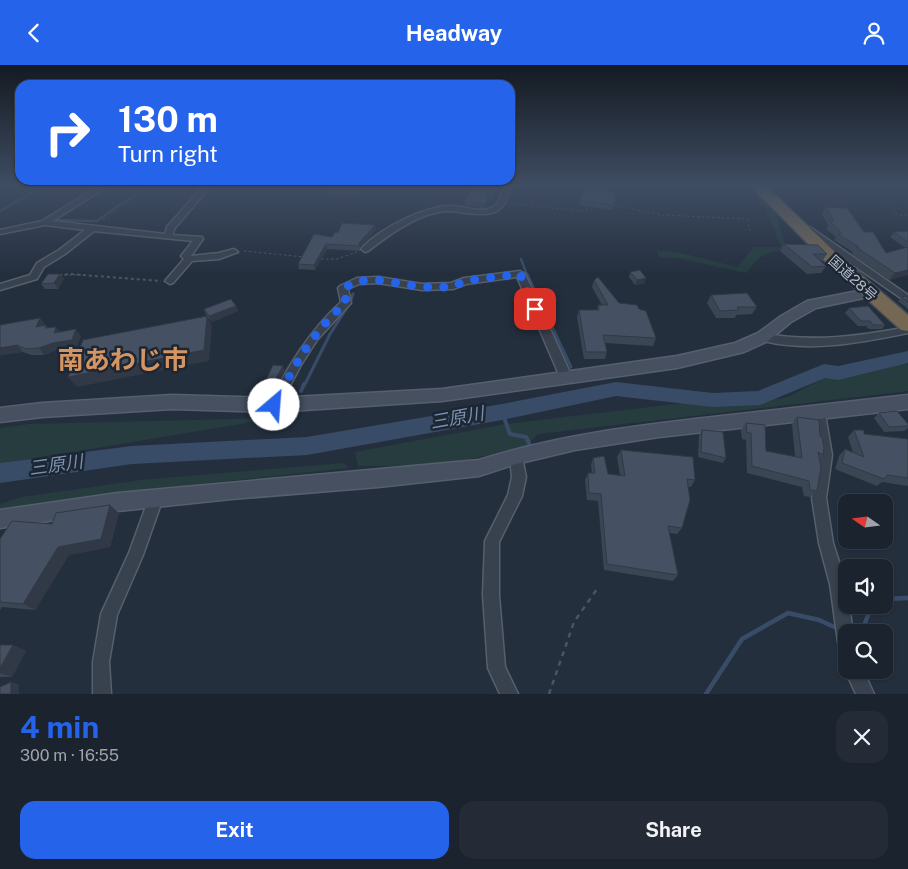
<!DOCTYPE html>
<meta charset="utf-8">
<style>
:root{--surface:#1b232e;--page:#242b36;--text:#f1f3f6;--muted:#a0a4aa;--line:#39404a;--accent:#2563eb}
body{margin:0;font-family:"Public Sans","Noto Sans JP",sans-serif;background:var(--page);color:var(--text);height:100vh;display:flex;flex-direction:column;font-size:19px;white-space:nowrap}
*{box-sizing:border-box;margin:0}
p{font-size:16px;color:var(--muted)}
.icon{flex:none;width:28px;height:28px;fill:none;stroke:currentColor;stroke-width:2;stroke-linecap:round;stroke-linejoin:round}
.map{position:relative;height:629px;overflow:hidden}
.side{display:flex;flex-direction:column;background:var(--surface);flex:1}
.side>*{flex:none}
.hud{position:absolute;left:15px;top:15px;width:500px;height:105px;border-radius:15px;box-shadow:0 1px 4px #0004,0 0 0 1px var(--line);background:#2563eb;color:#fff;overflow:hidden}
.needle{width:32px;rotate:284deg}
.fabs{position:absolute;left:838px;top:429px;display:grid;gap:10px}
.fabs a{display:grid;place-items:center;width:55px;height:55px;border-radius:10px;background:var(--surface);box-shadow:0 1px 4px #0004,0 0 0 1px var(--line);font-size:25px}
.pin{position:absolute;display:grid;place-items:center;width:42px;height:42px;color:#fff;margin:-21px;border-radius:10px;box-shadow:0 2px 8px #0006}
.me{position:absolute;width:55px;margin:-28px;rotate:27deg;stroke-linejoin:round;filter:drop-shadow(0 0 4px #0008)}
.turn{display:flex;align-items:center;gap:18px;height:105px;padding:0 20px;font-size:22px}
.turn .icon{width:65px;height:65px;stroke-width:2.5}
.turn b{display:block;font-size:35px;line-height:42px}
.round{display:grid;place-items:center;flex:none;width:52px;height:52px;border-radius:15px;background:var(--page)}
.overview{display:flex;align-items:center;justify-content:space-between;height:85px;padding:0 20px}
h1{font-size:30px;font-weight:700;line-height:38px;color:var(--accent)}
.button{display:flex;gap:10px;margin-top:auto;padding:10px 20px}
.button a{flex:1;height:58px;border-radius:15px;background:var(--accent);color:#fff;font-size:20px;font-weight:700;line-height:58px;text-align:center}
.button a+a{background:var(--page);color:var(--text)}
header{display:flex;justify-content:space-between;align-items:center;height:65px;padding:0 20px;background:var(--accent);color:#fff;font-size:22px;font-weight:700}
.map>svg:first-child{display:block}
.green{fill:#263c3f}
.lines{fill:none;stroke-linecap:round;stroke-linejoin:round}
.stream-far3{stroke:#394c67;stroke-width:2.5}
.stream-far2{stroke:#394c67;stroke-width:3}
.stream-far1{stroke:#394c67;stroke-width:4}
.stream{stroke:#394c67;stroke-width:4.5}
.river{fill:#394c67;fill-rule:evenodd}
.street-casing{stroke:#565f6c;stroke-width:3}
.secondary-casing{stroke:#565f6c;stroke-width:3}
.highway-casing{stroke:#434c59;stroke-width:3}
.path-far2{stroke:#44595c;stroke-width:1;stroke-dasharray:2.5 2.5;stroke-linecap:butt}
.path-far1{stroke:#44595c;stroke-width:2;stroke-dasharray:3 3;stroke-linecap:butt}
.path{stroke:#44595c;stroke-width:2.5;stroke-dasharray:5 5;stroke-linecap:butt}
.street{fill:#38414e;fill-rule:evenodd}
.secondary{fill:#465061;fill-rule:evenodd}
.highway{fill:#746855;fill-rule:evenodd}
.wall{fill:#3b4654}
.shaded-wall{fill:#303945}
.building{fill:#455162;stroke:#303945}
.route{stroke:#2563eb;stroke-width:9;stroke-dasharray:0 16.2}
.labels{text-anchor:middle;stroke-width:5;stroke-linejoin:round;paint-order:stroke}
.far-street-label{font-size:14px;fill:#b4bcc9;stroke:#1d2633}
.water-label{font-size:18px;font-style:italic;fill:#7c92b1;stroke:#1d2633}
.town-label{font-size:26px;font-weight:bold;fill:#d59563;stroke:#1d2633}
</style>
<header><svg class="icon" aria-label="back" viewBox="0 0 24 24"><path d="M15 5l-7 7 7 7"/></svg>Headway<svg class="icon" aria-label="person" viewBox="0 0 24 24"><circle cx="12" cy="8" r="4"/><path d="M4 21q1-7 8-7t8 7"/></svg></header>
<div class="map">
<svg width="908" height="629" viewBox="0 0 908 629">
<rect width="100%" height="100%" fill="#242f3e"/>
<path class="green" d="M750 121H755L775 143 786 184C763 189 760 190 746 208L683 194 659 192 656 185 681 188 737 202 754 182H781L766 144Z
M908 299V326L538 369 526 382 441 400 358 401 355 387 506 359 692 337H758L788 332 828 311H837L861 303Z
M277 353 0 399V363L29 359Z
M344 398 348 403 156 424 0 449V439L22 432 141 415Z"/>
<g class="lines">
<path class="stream-far3" d="M0 146 44 121
M58 155 97 156 147 121
M521 194 527 210"/>
<path class="stream-far2" d="M527 209 571 302
M304 321 330 269 350 238 353 229"/>
<path class="stream-far1" d="M301 326 304 319
M502 347 510 369 526 372 529 378"/>
<path class="stream" d="M884 534 908 533
M861 568 872 540
M706 629 742 574 788 548 819 555 839 564"/>
<path class="river" d="M908 286V298L838 315 825 313 760 340 713 342 616 331 502 355 307 390 132 399 0 418V398L132 381 307 372 502 339 616 317 713 328 758 326 824 299 838 301Z"/>
<g class="street-casing">
<path id="street" d="M99 121H108L53 156 165 169 167 162 203 121H211L174 164 173 170 202 172 203 174 191 191 219 188 234 184 238 187 219 194 192 196 173 218 170 219 165 216 184 194 181 191 193 176 94 166 65 189 44 202 37 214 0 225V219L30 210 37 198 59 185 85 165 45 160 0 169V165L42 156Z
M504 121H512C509 128 507 136 502 142 490 157 457 143 439 147 413 152 389 170 368 186L365 187 361 184C379 164 425 140 453 141 465 141 479 148 491 143 500 140 501 129 504 121Z
M804 162H810L908 230V238L804 166Z
M520 206 525 209 572 312 570 315 566 316 560 312 517 212 466 219 453 224 422 225 378 218 359 219 348 224 351 238 317 275 301 300 278 343H270L268 340C288 302 309 266 341 237L338 223 340 221 357 213 378 212 422 219 451 218 464 213Z
M908 262V268C859 278 808 288 759 275L758 272 763 268C812 278 859 271 908 262Z
M819 344 823 346 825 349 832 390 826 433 833 478 846 519V540H849L853 568H846V585L840 583 838 577 830 519 819 478 812 433 820 390 813 349 815 346Z
M516 386 521 387 526 412 522 431 499 477V530L505 602 518 629H500L488 603 483 530 485 476 508 430 512 412 510 391 511 387Z
M156 427 161 429 163 433 143 490 117 550 109 597 111 629H93V597L101 549 129 488 149 433 151 429Z
M846 603V605H863L874 629H856L845 605Z"/>
</g>
<g class="secondary-casing">
<path id="secondary" d="M868 224 873 225 875 228 873 231 816 243 791 257 768 276 744 287 677 303 442 336 274 347 172 344 42 352 0 357V343L42 338 172 330 274 333 442 324 677 291 735 278 758 268 781 251 807 236Z
M908 330V344L659 372 575 385 516 399 479 411 378 422 231 434 118 446 0 463V445L118 428 479 395C558 370 640 360 722 351 784 344 846 337 908 330Z"/>
</g>
<g class="highway-casing">
<path id="highway" d="M751 121H766L837 189 908 250V266L901 265 825 196Z"/>
</g>
<path class="path-far2" d="M873 121 898 150H908
M511 139 582 146 600 142
M613 140 663 150 747 154 750 166
M103 156 142 128 132 126 139 121
M244 186 304 192
M321 194H337L357 187
M59 210H85"/>
<path class="path-far1" d="M59 210 70 209 161 216"/>
<path class="path" d="M549 629 574 557 597 524"/>
<use href="#street" class="street"/>
<use href="#secondary" class="secondary"/>
<use href="#highway" class="highway"/>
</g>
<path class="wall" d="M359 121 358 131 328 130 327 127Z
M498 121 493 134 488 133 484 143 465 140V136Z
M773 121H796V122L776 124Z
M582 126 616 127 613 145 579 140Z
M826 142 864 167 886 188 908 182V210L889 215 852 189 853 187 834 175 836 172 826 164 828 160 822 149Z
M375 160 376 165 360 183V186L327 184 315 205 299 204 298 199 332 172 338 168Z
M894 167H908V182H904L890 172Z
M784 179 827 189 822 196H821L826 201 821 208 807 209 780 186Z
M630 207 645 218 635 220 629 212Z
M60 209 64 214 58 224H45L41 219Z
M594 215 619 238 639 244 656 273 653 281 605 278 607 287 605 294H584L577 252 579 245H597L598 240H602L592 222Z
M711 230 757 242 752 249 736 250 735 253H716L707 238Z
M902 232 908 233V244L898 236Z
M236 241 238 246 212 257 206 250 204 244Z
M849 243 885 260 882 264H869L866 261H858L845 248Z
M40 253 45 260V261L46 260 48 263 56 262 59 267 81 271 77 281 59 284 44 290H31L23 287 1 290 0 260Z
M285 306 273 327 264 328 262 323Z
M879 348 908 359V363L904 366 884 367 874 353Z
M797 352 820 371 823 390 819 394 817 426 810 432 804 431 802 422 747 408 746 375 742 374 741 365 746 358 766 386 795 392 792 359Z
M702 365 726 393 723 398 698 392 699 370Z
M854 365 864 369 908 374V421L882 417 877 421 835 404 839 391 845 384 853 388 848 372Z
M621 385 695 415 691 422H688L682 463 677 469 669 468 678 510 673 516 604 505 598 436 587 435 585 415 588 408H592L591 400 593 393 608 409 620 410 617 392Z
M119 448 110 482 69 490 35 545 2 542 0 545V474L52 459Z
M0 580H13L26 586 12 612H0Z"/>
<path class="shaded-wall" d="M497 121H498L493 134V130Z
M375 160 376 165 360 183 359 178Z
M326 179 327 184 315 205 314 200Z
M908 205V210L889 215 895 208Z
M60 209 64 214 58 224 54 218Z
M646 213 645 218 635 220 637 215Z
M236 241 238 246 212 257 209 251Z
M207 251 212 261 209 296 77 322 68 312Z
M40 253 45 260 41 268 36 262Z
M56 262 61 268H54Z
M76 264 81 271 77 281 59 284 44 290 39 283Z
M17 280 23 287 1 290 0 293V283Z
M283 301 285 306 273 327 271 322Z
M110 440 119 448 110 482 69 490 35 545 23 539 58 482Z
M13 580 26 586 12 612 0 608V603Z
M11 617 19 619V629H11Z"/>
<path class="building" d="M329 121H358L357 128 327 127Z
M473 121H497L493 130H488L485 139 465 136Z
M584 124 616 127 614 140 580 136 582 126H584Z
M826 142 847 143 864 167H873L886 188 908 182V205L895 208 856 182H859L838 169 842 168 830 157 834 156Z
M342 158 375 160 359 178V181L326 179 314 200 298 199 314 169 332 172 335 167 338 168Z
M907 166 908 167V177L894 167Z
M784 179 818 180 827 189H813L826 201 812 202Z
M640 205 646 213 637 215 630 207Z
M48 209H60L54 218 41 219Z
M598 212 619 238 637 240 639 244 646 246 656 273 603 270 607 287H586L579 245H599L598 240H608L594 215Z
M747 228 757 242H737L739 245 720 246 711 230Z
M905 231 908 233V237L902 232Z
M231 234 236 241 209 251 204 244Z
M868 241 885 260H873L870 256H861L849 243Z
M207 251 204 285 68 312 83 275Z
M40 253 36 262 46 260 45 263 56 262 54 268 76 264 72 275 53 278 39 283 26 284 17 280 0 283V260Z
M273 300 283 301 271 322 262 323Z
M897 346 908 359V361L889 362 879 348Z
M797 352 819 355 820 371 822 372 824 383 823 390 818 387 821 402 817 426 810 425 809 416 752 401 751 368H747L746 358 765 360 766 386 802 393Z
M702 365 723 367 726 393 701 387Z
M854 365H864V369L908 374V413L887 410 884 414 842 398 845 384 864 392Z
M621 385 693 392 695 415 687 414 690 435 682 463 668 461 678 510 607 499 601 429 589 428 588 408H595L593 393 604 391 608 409 625 411Z
M110 440 101 474 58 482 23 539 0 537V474L12 456 52 459 56 448Z
M0 580H13L0 603Z
M11 617V629H0V622Z"/>
<linearGradient id="sky" x2="0" y2="1"><stop stop-color="#141a22"/><stop offset="0.58" stop-color="#3f4d63"/><stop offset="1" stop-color="#3f4d63" stop-opacity="0"/></linearGradient>
<rect width="908" height="209" fill="url(#sky)"/>
<g class="lines">
<path class="route" d="M274 340C295 300 312 267 346 238L344 223 357 216 378 215 422 222H453L464 216 520 209 535 244"/>
</g>
<g class="labels">
<g class="far-street-label">
<text transform="translate(853 213) rotate(42)" y="5">国道28号</text>
</g>
<g class="water-label">
<text transform="translate(457 353) rotate(-10)" y="6">三原川</text>
<text transform="translate(56 400) rotate(-8)" y="6">三原川</text>
</g>
<g class="town-label">
<text x="123" y="304">南あわじ市</text>
</g>
</g>
</svg>
<div class="fabs">
<a><svg class="needle" viewBox="-14 -14 28 28"><path d="M0-13l5 13h-10z" fill="#e53935"/><path d="M0 13l5-13h-10z" fill="#a0a4aa"/></svg></a>
<a><svg class="icon" aria-label="sound" viewBox="0 0 24 24"><path d="M4 9h4l5-4v14l-5-4H4zM17 9q2 3 0 6"/></svg></a>
<a><svg class="icon" aria-label="search" viewBox="0 0 24 24"><circle cx="10" cy="10" r="6"/><path d="M15 15l6 6"/></svg></a>
</div>
<div class="pin" style="left:535px;top:244px;background:#d93025"><svg class="icon" aria-label="arrive" viewBox="0 0 24 24"><path d="M6 21V4h12l-3 4 3 4H6"/></svg></div>
<svg class="me" style="left:274px;top:340px" viewBox="-20 -20 40 40"><circle r="19" fill="#fff"/><path d="M0-13L10 11 0 6-10 11z" fill="#2563eb"/></svg>
<div class="hud">
<div class="turn"><svg class="icon" aria-label="right" viewBox="0 0 24 24"><path d="M7 20v-9h11M14 6l5 5-5 5"/></svg><div><b>130 m</b>Turn right</div></div>
</div>
</div>
<section class="side">
<div class="overview"><div><h1>4 min</h1><p>300 m · 16:55</p></div><a class="round"><svg class="icon" aria-label="close" viewBox="0 0 24 24"><path d="M6 6l12 12M18 6L6 18"/></svg></a></div>
<div class="button"><a>Exit</a><a>Share</a></div>
</section>
